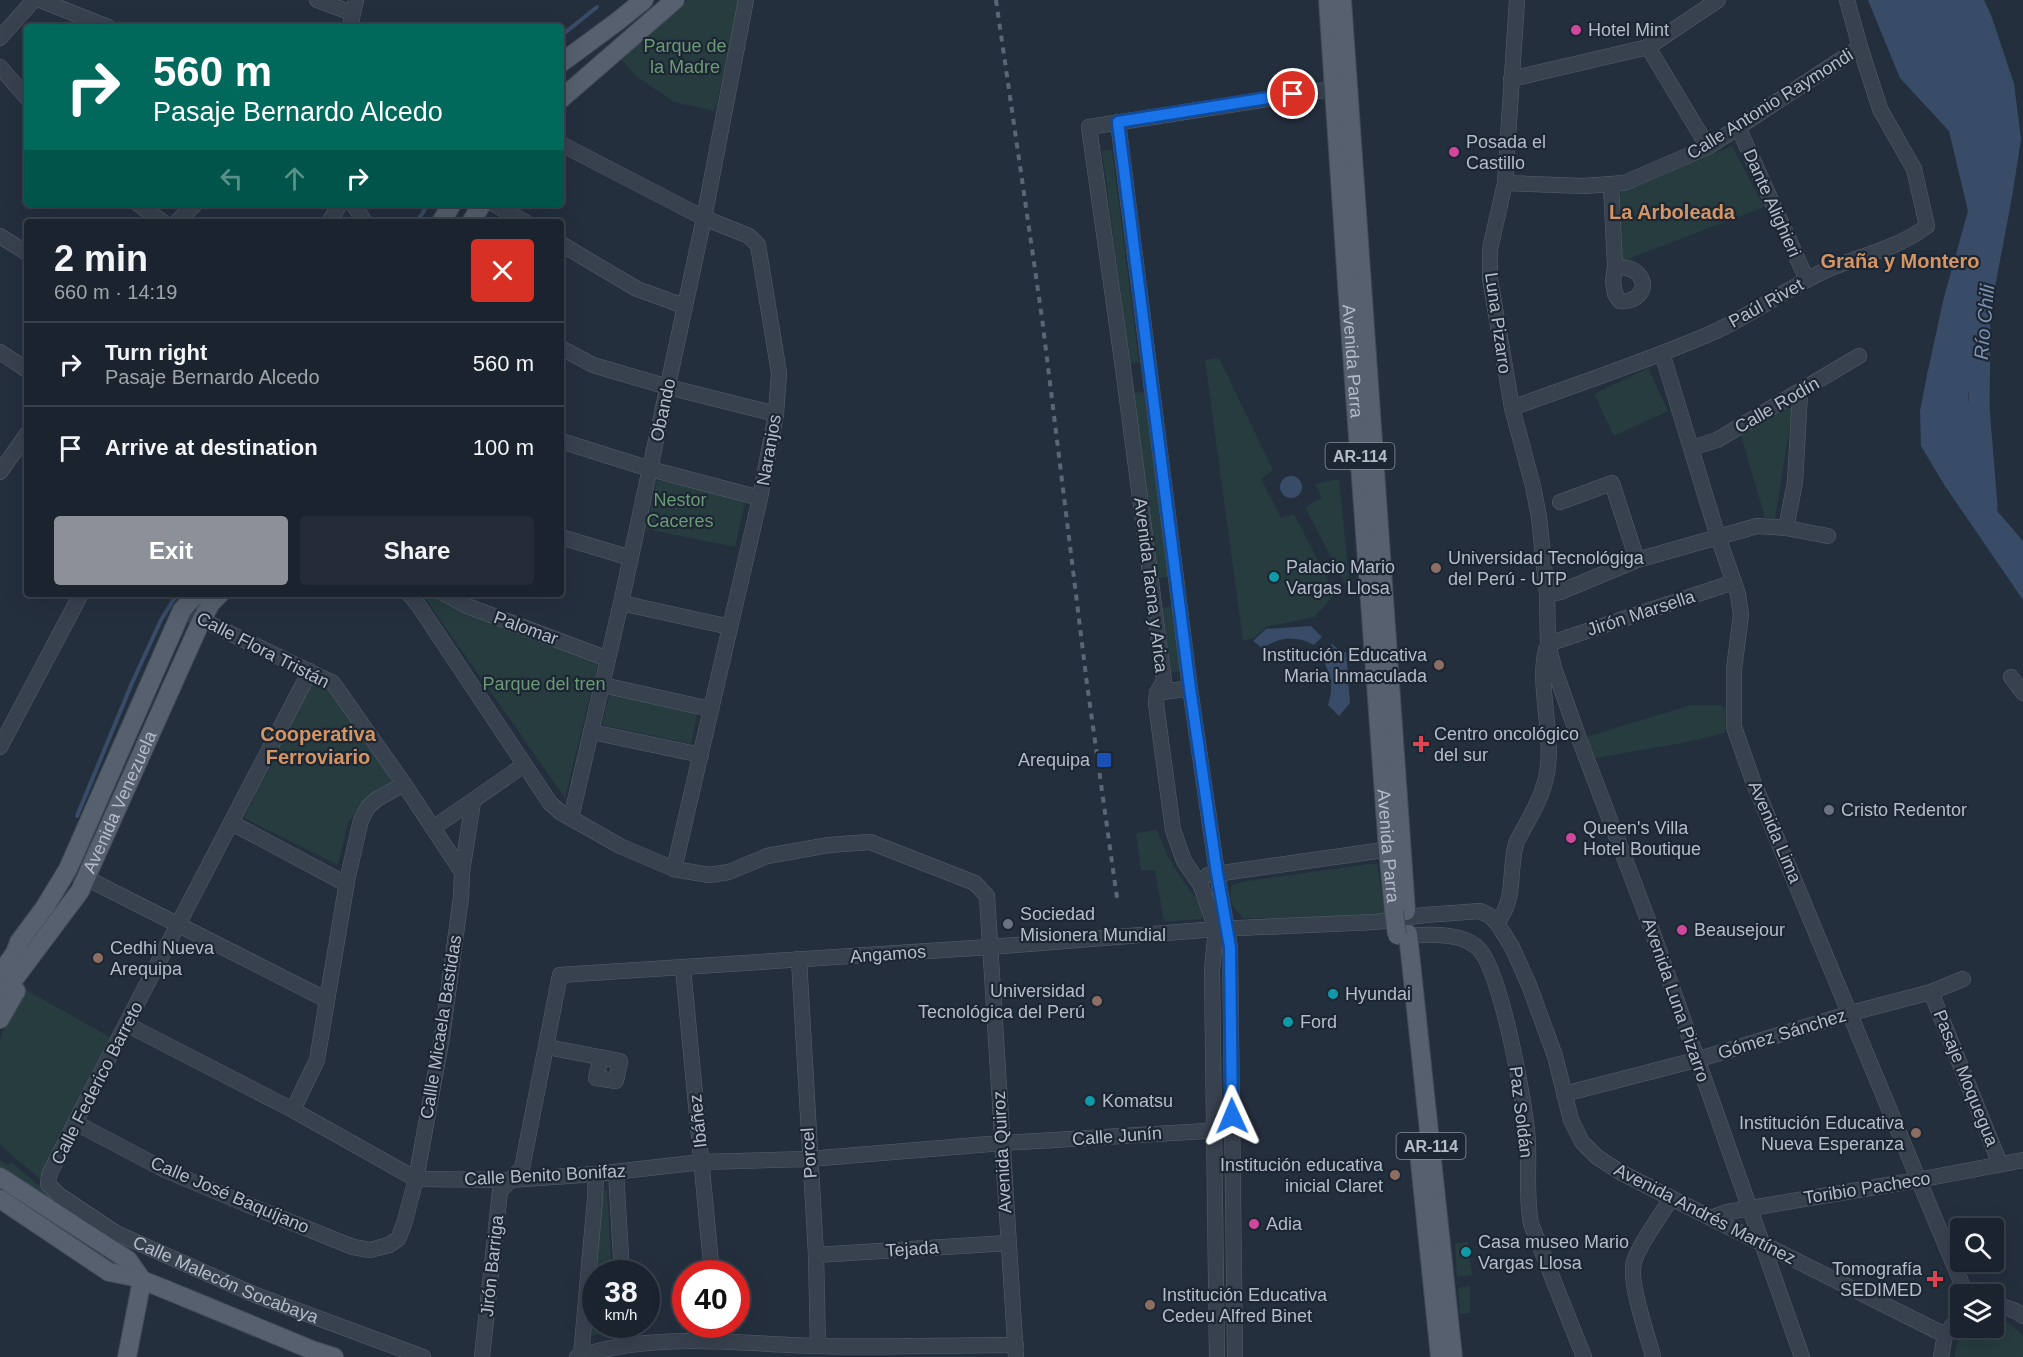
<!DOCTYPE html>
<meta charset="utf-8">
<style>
:root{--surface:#1b232e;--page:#242b36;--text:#f1f3f6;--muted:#a0a4aa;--line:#39404a;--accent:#8c9099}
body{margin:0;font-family:Arial,sans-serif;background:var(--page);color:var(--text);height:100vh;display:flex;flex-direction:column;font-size:22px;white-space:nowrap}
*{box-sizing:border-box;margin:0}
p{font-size:20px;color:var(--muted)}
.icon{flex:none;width:33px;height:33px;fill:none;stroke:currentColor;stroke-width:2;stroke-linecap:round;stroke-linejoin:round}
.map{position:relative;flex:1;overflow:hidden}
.panel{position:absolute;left:24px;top:219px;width:540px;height:378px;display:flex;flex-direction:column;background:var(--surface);border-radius:6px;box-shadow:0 6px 24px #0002,0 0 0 2px var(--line)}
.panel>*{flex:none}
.guide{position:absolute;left:24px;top:24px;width:540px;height:183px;border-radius:6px;box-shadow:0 6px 24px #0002,0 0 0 2px var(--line);background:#00695c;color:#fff;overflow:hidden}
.controls{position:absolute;left:1950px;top:1218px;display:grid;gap:12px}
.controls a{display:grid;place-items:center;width:54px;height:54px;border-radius:6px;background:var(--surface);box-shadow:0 6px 24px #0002,0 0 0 2px var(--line);font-size:30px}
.speed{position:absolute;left:582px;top:1260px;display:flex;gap:12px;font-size:30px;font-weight:700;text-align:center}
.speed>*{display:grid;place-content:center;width:78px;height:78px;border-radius:50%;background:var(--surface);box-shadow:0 6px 24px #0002,0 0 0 2px var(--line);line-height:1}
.speed small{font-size:15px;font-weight:400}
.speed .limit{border:9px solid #d22;background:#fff;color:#111}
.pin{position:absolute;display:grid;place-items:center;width:51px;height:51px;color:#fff;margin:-26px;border:3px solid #fff;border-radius:50%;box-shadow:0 2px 6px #0007}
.me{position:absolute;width:66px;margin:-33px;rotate:359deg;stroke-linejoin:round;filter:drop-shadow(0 0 4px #0008)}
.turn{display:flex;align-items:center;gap:21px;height:126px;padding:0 30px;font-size:27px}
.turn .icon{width:78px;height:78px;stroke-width:2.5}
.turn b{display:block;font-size:42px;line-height:51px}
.lanes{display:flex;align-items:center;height:57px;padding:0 30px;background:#0003;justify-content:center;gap:30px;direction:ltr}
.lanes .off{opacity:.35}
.round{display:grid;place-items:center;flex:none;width:63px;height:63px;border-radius:6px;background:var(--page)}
.summary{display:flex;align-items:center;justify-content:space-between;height:102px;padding:0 30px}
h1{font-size:36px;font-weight:700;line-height:45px}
.button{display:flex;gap:12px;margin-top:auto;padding:12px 30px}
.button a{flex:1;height:69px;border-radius:6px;background:var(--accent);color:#fff;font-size:24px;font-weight:700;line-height:69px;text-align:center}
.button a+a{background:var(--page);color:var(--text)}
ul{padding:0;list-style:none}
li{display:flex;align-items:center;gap:18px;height:84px;padding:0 30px;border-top:2px solid var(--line)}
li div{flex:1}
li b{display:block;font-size:22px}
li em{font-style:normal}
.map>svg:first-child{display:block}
.green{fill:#263c3f}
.water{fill:#394c67}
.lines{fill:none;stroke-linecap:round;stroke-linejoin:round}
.stream{stroke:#394c67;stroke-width:4}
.river{stroke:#394c67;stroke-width:21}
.minor-casing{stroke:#565f6c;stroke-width:16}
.major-casing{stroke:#414a57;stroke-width:20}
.minor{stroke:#38414e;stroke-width:15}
.major{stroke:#56606e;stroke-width:18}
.rail{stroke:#5a6575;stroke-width:4;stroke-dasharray:6 6;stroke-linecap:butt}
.major-bridge-casing{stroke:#414a57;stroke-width:20;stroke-linecap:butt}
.major-bridge{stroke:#56606e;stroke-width:18}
.route-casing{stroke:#114b97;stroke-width:15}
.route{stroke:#1a73e8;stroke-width:10}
.hotel-dot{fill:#d1479c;stroke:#1d2633;stroke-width:2}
.education-dot{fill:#8d6e63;stroke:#1d2633;stroke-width:2}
.culture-dot{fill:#0f9aa8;stroke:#1d2633;stroke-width:2}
.health-dot{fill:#e0444e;stroke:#1d2633;stroke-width:2}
.transit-dot{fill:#1a4fb4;stroke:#1d2633;stroke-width:2}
.worship-dot{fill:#6b7280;stroke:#1d2633;stroke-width:2}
.labels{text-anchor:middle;stroke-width:4.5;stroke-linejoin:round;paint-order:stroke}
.shield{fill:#1d2633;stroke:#878f9c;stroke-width:1.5}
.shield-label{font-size:16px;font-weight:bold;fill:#b4bcc9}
.poi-label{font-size:18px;fill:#b4bcc9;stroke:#1d2633;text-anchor:start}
.park-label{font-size:18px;fill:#6b9a76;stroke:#1d2633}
.street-label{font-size:18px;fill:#b4bcc9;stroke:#1d2633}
.neighbourhood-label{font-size:20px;font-weight:bold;fill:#d59563;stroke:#1d2633}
.water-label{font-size:20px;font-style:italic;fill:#7c92b1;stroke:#1d2633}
</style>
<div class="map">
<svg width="2023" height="1357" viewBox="0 0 2023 1357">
<rect width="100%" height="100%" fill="#242f3e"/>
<path class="green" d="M687 0H740L715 111 674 102 636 76 619 57Z
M1732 146 1764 207 1620 262 1619 198 1621 192Z
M1112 150 1139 362 1130 363 1102 151Z
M1219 358 1273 470 1261 479 1281 518 1294 514 1335 594 1314 617 1266 627 1255 637 1243 641 1205 360Z
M1648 368 1668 411 1614 436 1594 394Z
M1144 392 1169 577 1158 578 1134 393Z
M1793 405 1775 519 1765 518 1741 435Z
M1339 479 1349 578 1345 584 1305 507 1322 498 1315 484Z
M657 480 746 499 735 547 646 529Z
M427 594H439L601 651 565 798 425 598Z
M1172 606 1181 671 1171 673 1163 608Z
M313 679 333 691 397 778 368 798 348 822 338 865 244 818Z
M610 693 697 714 691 744 602 725Z
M1691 705H1720L1725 709V733L1682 743 1595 758 1586 737Z
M1157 830C1167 859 1182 882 1202 905V919L1164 922 1155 870H1141L1136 833Z
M1377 863 1385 915 1300 920 1244 918C1232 908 1228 901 1232 885L1246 881Z
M26 990 110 1037 40 1179 0 1145V1040L4 1028Z
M0 1160 7 1165 12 1163 97 1233 0 1172Z
M607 1190 612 1273 596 1274V1324L616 1325V1333L585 1336 599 1191Z
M1468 1242 1472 1275 1457 1277 1455 1244Z
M1470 1286V1313L1460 1314 1458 1288Z
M1998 1319 2009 1323 2023 1336V1357H1955C1955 1348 1959 1331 1969 1328 1976 1325 1987 1328 1994 1328V1320Z"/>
<path class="water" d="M1868 0H1984L1991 15 2014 84 2021 139 2012 197 1986 335 1968 394 1972 445 1998 512 2023 541V600L1945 486 1921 446 1920 411 1927 375 1944 297 1968 211 1949 131 1900 78Z
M1280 487a11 11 0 1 1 22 0a11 11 0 1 1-22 0Z
M1311 626 1322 637 1314 645C1295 635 1281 637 1262 648L1253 641 1266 629Z
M1332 644 1342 653 1346 652 1350 703 1339 716 1328 705C1333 689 1332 679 1325 664L1328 660 1323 652Z"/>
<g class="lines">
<path class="stream" d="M561 36 597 7
M417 222 428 204
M77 816 132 683 161 620 177 594"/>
<path class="river" d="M1980 328 1979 408 1987 506"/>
<g class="minor-casing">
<g id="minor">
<path d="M40 0 108 27"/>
<path d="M317 0 352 13"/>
<path d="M1517 0 1505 183 1490 249V279L1512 408 1533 486 1539 517 1547 594 1548 644 1554 668 1578 736 1650 925 1802 1357"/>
<path d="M350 27 356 0"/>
<path d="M0 38 34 0"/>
<path d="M1648 47 1718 0"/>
<path d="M0 67 27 98"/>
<path d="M1511 79 1648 47 1708 147"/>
<path d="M1118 122 1190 688 1217 873 1230 947 1235 1357"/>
<path d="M1738 127 1807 280"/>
<path d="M561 144 704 218 749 236 758 245 779 373 776 414 760 498 674 869"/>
<path d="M1505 183 1583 186 1624 183 1708 147 1860 47"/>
<path d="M1611 185 1615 266 1613 281 1615 294 1620 301C1636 303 1651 288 1638 274 1633 268 1623 267 1615 266"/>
<path d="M138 204 163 222"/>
<path d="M353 204 365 222"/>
<path d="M494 204 525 222"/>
<path d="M177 222 195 204"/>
<path d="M329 222 340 204"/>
<path d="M0 236 27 253"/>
<path d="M561 244 637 289 684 306"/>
<path d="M561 348 593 365 668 387 776 414"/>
<path d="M0 352 27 370"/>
<path d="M1662 353 1718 537 1738 594 1741 615 1734 669V727L1753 781 1966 1294"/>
<path d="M1512 408C1579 383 1648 361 1714 332 1751 315 1785 290 1822 272 1857 256 1896 250 1927 226L1914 169 1880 109 1860 47 1847 0"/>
<path d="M561 441 650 469 760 498"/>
<path d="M1692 448 1717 440 1859 356"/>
<path d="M0 472 27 434"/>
<path d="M1560 502 1612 483 1637 560"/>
<path d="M1786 528 1795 482 1800 393"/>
<path d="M561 537 631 558"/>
<path d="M409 594 419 606 550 803 560 812 620 846 674 869 709 875 729 872 767 856 829 845 870 842 975 883 987 896 1016 1357"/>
<path d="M445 594 467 606 608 659"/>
<path d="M1547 594 1560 592 1637 560 1757 526 1786 528 1828 536"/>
<path d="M621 603 730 627"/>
<path d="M182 610 333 683 404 784 462 872"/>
<path d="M1548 644 1734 582"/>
<path id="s1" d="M310 671 81 1111 49 1175 48 1184 59 1195 116 1233 253 1294 423 1357"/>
<path d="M2011 677 2023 693"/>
<path d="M603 685 710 709"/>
<path d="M1157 693 1190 688"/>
<path d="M592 732 701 755"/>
<path d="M0 747 81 594"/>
<path d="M571 818 621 603 704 218 746 0"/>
<path d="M232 823 346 884"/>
<path d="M433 828 524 765"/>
<path d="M68 869 327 1000"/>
<path d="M1208 875 1398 848"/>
<path d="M1497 923C1517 897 1508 873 1516 844 1517 839 1522 833 1524 828 1534 811 1544 792 1547 773 1554 733 1537 688 1546 649"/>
<path d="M1399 937C1422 934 1460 931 1478 948 1501 969 1526 1107 1528 1142 1529 1169 1526 1197 1531 1224L1584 1357"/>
<path d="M799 959 816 1255 818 1346"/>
<path d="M683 968 712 1274"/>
<path d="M1931 992 2000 1164"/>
<path d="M126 1024 293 1110 416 1179 510 1180 596 1174 702 1162 809 1159 1002 1143 1223 1130"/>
<path d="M547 1047 620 1061 616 1081 596 1078 601 1057"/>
<path d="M1564 1094 1696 1060 1851 1013 1931 992 1963 979"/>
<path d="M293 1110 317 1060 348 876 361 820 368 807 377 799 404 784"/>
<path d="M76 1123 165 1170 248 1205 353 1247 370 1250 389 1245 398 1239 404 1224 416 1179 442 1037 461 897 462 872 473 802"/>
<path d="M616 1172 622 1274"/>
<path d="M1711 1218 1727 1212 1918 1180 2023 1160"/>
<path d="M816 1255 1008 1243"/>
<path d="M1994 1306C2005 1306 2014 1309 2023 1316"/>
<path d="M625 1324 626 1345"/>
<path d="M717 1324 719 1341"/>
<path d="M581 1356 595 1199 596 1174"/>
<path d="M482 1357 500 1191 522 1168 560 975 990 947 1216 929 1375 922 1425 915 1480 911 1490 916 1497 923 1512 947 1529 985 1555 1056 1571 1120 1582 1142 1597 1157 1620 1172 1671 1198 1945 1335"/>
<path d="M577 1357C654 1331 739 1344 818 1346 884 1348 950 1345 1016 1345"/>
<path d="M1217 1357 1212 970 1216 929 1201 886 1184 861 1173 830 1156 704 1157 693 1164 681 1123 368 1089 127 1344 87"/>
<path d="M1653 1357C1648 1336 1628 1281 1634 1262 1639 1244 1661 1216 1671 1198"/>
<path d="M1941 1357 1945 1335 1960 1316"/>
</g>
</g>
<g class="major-casing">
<g id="major">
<path id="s2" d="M1328 0 1348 299 1388 850 1394 912"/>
<path d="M1342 0 1406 911"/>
<path d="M561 63 618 21 644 0"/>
<path d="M561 99 675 0"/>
<path d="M441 222 452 204"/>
<path d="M471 222 482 204"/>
<path d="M1408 934 1453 1357"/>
<path d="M0 974 15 953 19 942 45 907 68 869 182 610 196 594"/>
<path id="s3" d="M0 998 80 891 202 619 211 603 220 594"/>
<path d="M0 1019 16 991"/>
<path d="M1419 1153 1440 1357"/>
<path d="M0 1177 128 1260 142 1280"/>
<path d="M0 1199 109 1272 134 1277 162 1288 312 1350 334 1357"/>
<path d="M127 1357 142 1280"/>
</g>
</g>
<use href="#minor" class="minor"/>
<use href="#major" class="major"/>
<path class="rail" d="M996 0 1042 318 1087 684 1117 898"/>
<g class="major-bridge-casing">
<path id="major-bridge" d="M1394 912 1397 935"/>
</g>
<use href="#major-bridge" class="major-bridge"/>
</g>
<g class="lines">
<g class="route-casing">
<path id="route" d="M1232 1116 1230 947 1217 873 1190 688 1118 122 1293 94"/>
</g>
<use href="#route" class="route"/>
</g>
<g class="hotel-dot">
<circle cx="1576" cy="30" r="6"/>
<circle cx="1454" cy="152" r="6"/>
<circle cx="1571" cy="838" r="6"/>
<circle cx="1682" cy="930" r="6"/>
<circle cx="1254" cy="1224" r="6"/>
</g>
<g class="education-dot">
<circle cx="1436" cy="568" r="6"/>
<circle cx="1439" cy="665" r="6"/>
<circle cx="98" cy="958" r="6"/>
<circle cx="1097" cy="1001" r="6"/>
<circle cx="1916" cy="1133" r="6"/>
<circle cx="1395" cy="1175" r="6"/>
<circle cx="1150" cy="1305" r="6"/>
</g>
<g class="culture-dot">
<circle cx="1274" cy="577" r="6"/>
<circle cx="1333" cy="994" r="6"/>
<circle cx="1288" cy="1022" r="6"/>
<circle cx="1090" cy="1101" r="6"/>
<circle cx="1466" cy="1252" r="6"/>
</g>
<g class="health-dot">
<path d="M1418 735h6v6h6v6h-6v6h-6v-6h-6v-6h6z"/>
<path d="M1932 1270h6v6h6v6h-6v6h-6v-6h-6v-6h6z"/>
</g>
<rect class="transit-dot" x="1096" y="752" width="16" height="16" rx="3"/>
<g class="worship-dot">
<circle cx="1829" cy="810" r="6"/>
<circle cx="1008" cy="924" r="6"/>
</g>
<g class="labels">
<g class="shield">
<rect x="1325.5" y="443" width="69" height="26" rx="4.5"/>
<rect x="1396.5" y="1133" width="69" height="26" rx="4.5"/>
</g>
<g class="shield-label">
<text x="1360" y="462">AR-114</text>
<text x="1431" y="1152">AR-114</text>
</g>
<g class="poi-label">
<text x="1588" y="36">Hotel Mint</text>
<text x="1466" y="148">Posada el<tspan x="1466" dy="21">Castillo</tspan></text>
<text x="1448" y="564">Universidad Tecnológiga<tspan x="1448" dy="21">del Perú - UTP</tspan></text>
<text x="1286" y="573">Palacio Mario<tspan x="1286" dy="21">Vargas Llosa</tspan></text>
<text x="1427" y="661" text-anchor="end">Institución Educativa<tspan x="1427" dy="21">Maria Inmaculada</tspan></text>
<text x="1434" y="740">Centro oncológico<tspan x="1434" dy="21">del sur</tspan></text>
<text x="1090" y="766" text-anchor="end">Arequipa</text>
<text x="1841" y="816">Cristo Redentor</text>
<text x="1583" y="834">Queen's Villa<tspan x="1583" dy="21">Hotel Boutique</tspan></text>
<text x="1020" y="920">Sociedad<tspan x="1020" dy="21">Misionera Mundial</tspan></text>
<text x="1694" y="936">Beausejour</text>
<text x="110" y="954">Cedhi Nueva<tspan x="110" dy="21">Arequipa</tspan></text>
<text x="1085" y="997" text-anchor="end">Universidad<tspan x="1085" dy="21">Tecnológica del Perú</tspan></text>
<text x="1345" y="1000">Hyundai</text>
<text x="1300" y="1028">Ford</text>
<text x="1102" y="1107">Komatsu</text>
<text x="1904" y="1129" text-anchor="end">Institución Educativa<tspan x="1904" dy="21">Nueva Esperanza</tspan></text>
<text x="1383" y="1171" text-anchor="end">Institución educativa<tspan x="1383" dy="21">inicial Claret</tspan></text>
<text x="1266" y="1230">Adia</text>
<text x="1478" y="1248">Casa museo Mario<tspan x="1478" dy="21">Vargas Llosa</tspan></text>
<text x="1922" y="1275" text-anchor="end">Tomografía<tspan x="1922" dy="21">SEDIMED</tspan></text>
<text x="1162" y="1301">Institución Educativa<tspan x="1162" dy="21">Cedeu Alfred Binet</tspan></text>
</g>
<g class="park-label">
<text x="685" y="52">Parque de<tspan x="685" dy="21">la Madre</tspan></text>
<text x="680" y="506">Nestor<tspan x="680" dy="21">Caceres</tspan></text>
<text x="544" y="690">Parque del tren</text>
</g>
<g class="street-label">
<text transform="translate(1770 104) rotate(-32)" y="6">Calle Antonio Raymondi</text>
<text transform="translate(1772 203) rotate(66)" y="6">Dante Alighieri</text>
<text transform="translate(1766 303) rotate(-29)" y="6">Paúl Rivet</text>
<text transform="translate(1498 323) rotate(82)" y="6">Luna Pizarro</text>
<text dy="6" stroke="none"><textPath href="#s2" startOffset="362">Avenida Parra</textPath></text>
<text transform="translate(1777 405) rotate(-30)" y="6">Calle Rodín</text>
<text transform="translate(663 410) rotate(-78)" y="6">Obando</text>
<text transform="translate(769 450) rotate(-80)" y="6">Naranjos</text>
<text transform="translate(1151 585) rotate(83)" y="6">Avenida Tacna y Arica</text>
<text transform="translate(1641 613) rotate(-18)" y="6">Jirón Marsella</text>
<text transform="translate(526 628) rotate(20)" y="6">Palomar</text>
<text transform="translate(263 650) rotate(27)" y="6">Calle Flora Tristán</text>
<text dy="6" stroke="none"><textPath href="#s3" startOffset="231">Avenida Venezuela</textPath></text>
<text transform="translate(1775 832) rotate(67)" y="6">Avenida Lima</text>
<text dy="6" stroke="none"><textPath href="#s2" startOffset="848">Avenida Parra</textPath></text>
<text transform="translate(888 954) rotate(-4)" y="6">Angamos</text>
<text transform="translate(1676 1000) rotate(71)" y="6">Avenida Luna Pizarro</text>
<text transform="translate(441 1027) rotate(-81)" y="6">Callle Micaela Bastidas</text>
<text transform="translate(1782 1034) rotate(-17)" y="6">Gómez Sánchez</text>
<text transform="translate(1966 1078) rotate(68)" y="6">Pasaje Moquegua</text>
<text transform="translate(97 1083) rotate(-63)" y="6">Calle Federico Barreto</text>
<text transform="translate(1521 1112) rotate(83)" y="6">Paz Soldán</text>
<text transform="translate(698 1121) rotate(-96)" y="6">Ibáñez</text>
<text transform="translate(1117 1136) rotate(-4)" y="6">Calle Junín</text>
<text transform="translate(1002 1152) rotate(-93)" y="6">Avenida Quiroz</text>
<text transform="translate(809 1153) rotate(-94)" y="6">Porcel</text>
<text transform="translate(545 1175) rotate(-3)" y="6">Calle Benito Bonifaz</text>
<text transform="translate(1867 1188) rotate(-9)" y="6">Toribio Pacheco</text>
<text transform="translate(230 1195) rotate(23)" y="6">Calle José Baquíjano</text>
<text transform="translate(1705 1214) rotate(27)" y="6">Avenida Andrés Martínez</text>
<text transform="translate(912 1249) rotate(-4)" y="6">Tejada</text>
<text transform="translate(492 1266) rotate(-84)" y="6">Jirón Barriga</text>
<text dy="6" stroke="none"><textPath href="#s1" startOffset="780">Calle Malecón Socabaya</textPath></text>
</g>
<g class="neighbourhood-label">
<text x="1672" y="219">La Arboleada</text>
<text x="1900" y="268">Graña y Montero</text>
<text x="318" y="741">Cooperativa<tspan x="318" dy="23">Ferroviario</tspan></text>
</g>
<g class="water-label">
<text transform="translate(1984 322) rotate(-85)" y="7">Río Chili</text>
</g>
</g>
</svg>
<div class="controls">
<a><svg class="icon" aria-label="search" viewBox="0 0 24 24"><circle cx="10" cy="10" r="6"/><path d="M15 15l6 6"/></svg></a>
<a><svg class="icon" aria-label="layers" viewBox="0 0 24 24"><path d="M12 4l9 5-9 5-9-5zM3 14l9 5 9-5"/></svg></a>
</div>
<div class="speed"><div>38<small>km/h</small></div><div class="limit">40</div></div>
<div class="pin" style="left:1293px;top:94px;background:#d93025"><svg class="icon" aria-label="arrive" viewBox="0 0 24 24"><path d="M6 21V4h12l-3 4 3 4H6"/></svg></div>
<svg class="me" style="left:1232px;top:1116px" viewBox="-20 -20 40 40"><path d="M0-17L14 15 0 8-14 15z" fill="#1a73e8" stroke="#fff" stroke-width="4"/></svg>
<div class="guide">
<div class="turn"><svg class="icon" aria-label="right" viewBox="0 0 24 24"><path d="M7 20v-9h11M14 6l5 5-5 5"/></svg><div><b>560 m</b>Pasaje Bernardo Alcedo</div></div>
<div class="lanes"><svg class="icon off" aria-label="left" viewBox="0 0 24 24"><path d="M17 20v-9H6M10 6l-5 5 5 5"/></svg><svg class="icon off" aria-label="ahead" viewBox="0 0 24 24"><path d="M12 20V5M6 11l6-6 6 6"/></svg><svg class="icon" aria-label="right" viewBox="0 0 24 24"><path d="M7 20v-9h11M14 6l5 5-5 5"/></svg></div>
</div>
<section class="panel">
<div class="summary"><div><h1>2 min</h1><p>660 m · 14:19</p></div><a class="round" style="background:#d93025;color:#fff"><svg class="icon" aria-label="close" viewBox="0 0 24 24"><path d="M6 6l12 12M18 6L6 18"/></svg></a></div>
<ul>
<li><svg class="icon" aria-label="right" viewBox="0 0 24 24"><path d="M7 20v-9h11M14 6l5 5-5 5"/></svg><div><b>Turn right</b><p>Pasaje Bernardo Alcedo</p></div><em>560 m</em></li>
<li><svg class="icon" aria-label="arrive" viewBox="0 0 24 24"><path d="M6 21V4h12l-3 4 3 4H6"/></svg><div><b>Arrive at destination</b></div><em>100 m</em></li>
</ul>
<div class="button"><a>Exit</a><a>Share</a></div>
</section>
</div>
